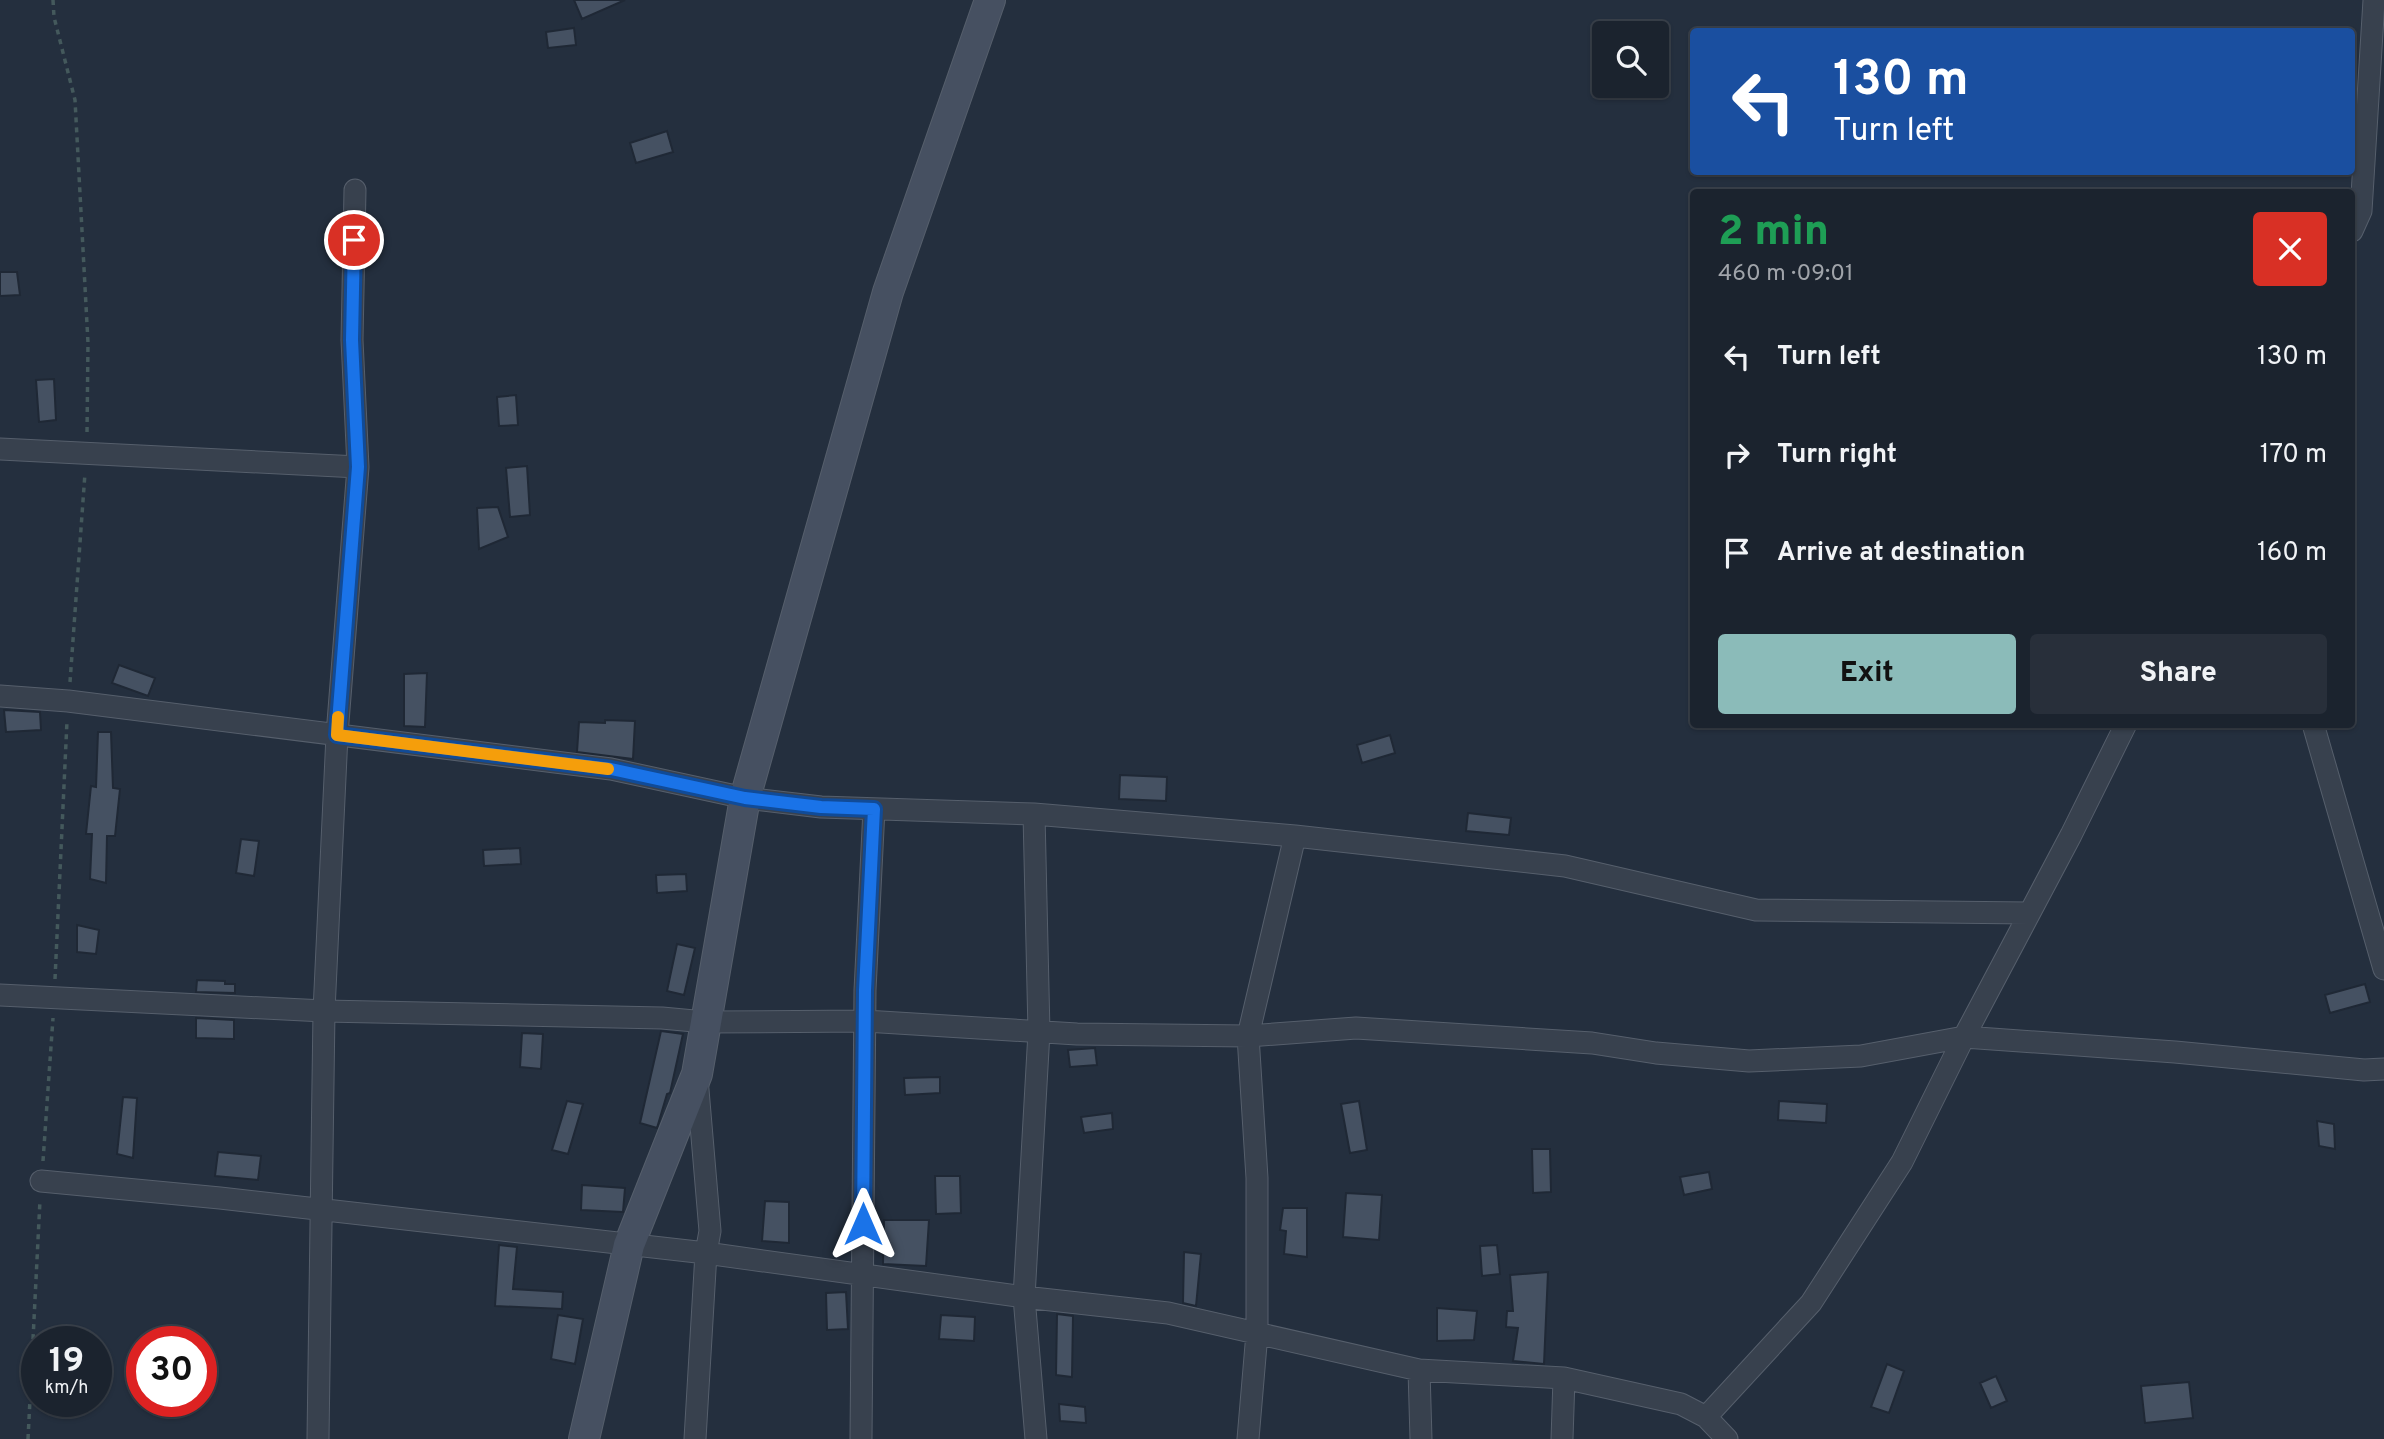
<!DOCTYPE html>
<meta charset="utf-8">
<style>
:root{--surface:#1b232e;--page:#282f3a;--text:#f1f3f6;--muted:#a0a4aa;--line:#39404a;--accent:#8bbbb9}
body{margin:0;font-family:Overpass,sans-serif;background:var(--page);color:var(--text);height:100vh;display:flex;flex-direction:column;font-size:26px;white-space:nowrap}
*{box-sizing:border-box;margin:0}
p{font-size:23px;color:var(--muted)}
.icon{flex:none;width:38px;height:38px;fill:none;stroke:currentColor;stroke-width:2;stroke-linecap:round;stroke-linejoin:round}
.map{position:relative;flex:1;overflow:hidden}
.drawer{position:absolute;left:1690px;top:189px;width:665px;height:539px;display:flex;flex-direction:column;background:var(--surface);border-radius:7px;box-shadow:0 2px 5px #0004,0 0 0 2px var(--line)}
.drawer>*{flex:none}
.guide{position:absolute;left:1690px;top:28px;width:665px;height:147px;border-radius:7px;box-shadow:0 2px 5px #0004,0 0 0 2px var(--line);background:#1a4fa0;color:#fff;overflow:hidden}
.buttons{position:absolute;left:1592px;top:21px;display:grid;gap:14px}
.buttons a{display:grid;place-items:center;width:77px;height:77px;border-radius:7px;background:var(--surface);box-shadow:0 2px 5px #0004,0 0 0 2px var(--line);font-size:35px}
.speed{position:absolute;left:21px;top:1326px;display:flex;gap:14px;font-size:35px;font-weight:700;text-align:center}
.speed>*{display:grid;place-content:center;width:91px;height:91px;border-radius:50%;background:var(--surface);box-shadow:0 2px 5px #0004,0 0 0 2px var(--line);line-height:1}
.speed small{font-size:18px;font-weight:400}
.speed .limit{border:10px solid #d22;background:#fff;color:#111}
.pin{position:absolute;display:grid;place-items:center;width:60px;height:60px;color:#fff;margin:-30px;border:4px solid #fff;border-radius:50%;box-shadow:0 2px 7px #0007}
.me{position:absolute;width:77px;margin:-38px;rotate:0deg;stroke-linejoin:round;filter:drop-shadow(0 0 5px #0008)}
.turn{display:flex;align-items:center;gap:24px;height:147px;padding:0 28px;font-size:32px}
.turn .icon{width:91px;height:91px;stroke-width:2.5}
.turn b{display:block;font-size:49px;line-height:60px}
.round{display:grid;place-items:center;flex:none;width:74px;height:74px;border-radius:7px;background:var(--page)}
.headline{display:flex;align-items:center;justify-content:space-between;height:119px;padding:0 28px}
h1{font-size:42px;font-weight:800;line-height:52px;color:#1e9e55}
.action{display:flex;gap:14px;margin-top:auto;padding:14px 28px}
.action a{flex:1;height:80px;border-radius:7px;background:var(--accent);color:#111;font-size:28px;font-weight:800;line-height:80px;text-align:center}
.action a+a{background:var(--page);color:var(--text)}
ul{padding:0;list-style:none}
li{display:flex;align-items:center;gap:21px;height:98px;padding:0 28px}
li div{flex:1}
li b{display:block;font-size:26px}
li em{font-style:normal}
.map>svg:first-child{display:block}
.building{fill:#455162;stroke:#1f2835;stroke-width:2}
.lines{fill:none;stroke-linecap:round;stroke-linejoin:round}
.street-casing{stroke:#565f6c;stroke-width:23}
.secondary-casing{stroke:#565f6c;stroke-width:32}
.path{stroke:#44595c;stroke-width:3.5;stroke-dasharray:5 5;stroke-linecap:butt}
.street{stroke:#38414e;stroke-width:21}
.secondary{stroke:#465061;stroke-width:30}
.route-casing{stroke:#114b97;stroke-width:18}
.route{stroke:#1a73e8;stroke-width:12}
.slow{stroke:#f59e0b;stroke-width:12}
</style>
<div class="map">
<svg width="2384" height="1439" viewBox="0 0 2384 1439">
<rect width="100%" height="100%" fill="#242f3e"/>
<path class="building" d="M574 0H625L582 19Z
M574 28 576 45 548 48 546 32Z
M667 131 673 152 636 163 630 143Z
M0 272H17L20 295 0 296Z
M54 379 56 420 39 422 36 380Z
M516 395 518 425 499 426 497 397Z
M527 466 530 515 510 517 506 468Z
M498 507 508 537 479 549 477 508Z
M119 665 155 678 148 696 112 683Z
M427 673 425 727 404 726V674Z
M4 710 40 712 41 730 6 732Z
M605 720 635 721 633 759 577 752 579 722 605 723Z
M98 732H111L113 788 120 789 115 836H107L106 883 90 879 92 834H86L91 786 96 787Z
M1390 735 1395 753 1362 763 1357 745Z
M1120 775 1167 777 1166 801 1119 799Z
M1468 813 1511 818 1509 835 1466 831Z
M241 839 259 841 254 876 236 873Z
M520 848 521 864 484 866 483 850Z
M686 874 687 891 657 893 656 875Z
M77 925 99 930 96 954 77 952Z
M677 944 695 948 684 995 667 991Z
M197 980 225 981V984H235V993L196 992Z
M2365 984 2370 1002 2330 1013 2325 995Z
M196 1018 234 1020V1039L196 1038Z
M661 1031 683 1034 670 1093 667 1094 657 1128 640 1123Z
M522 1033 543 1034 541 1069 520 1067Z
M1095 1048 1097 1065 1070 1067 1068 1050Z
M940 1077V1093L905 1095 904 1078Z
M123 1097 137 1098 133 1158 117 1154Z
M567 1101 583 1104 568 1154 552 1150Z
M1359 1101 1367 1150 1350 1153 1341 1104Z
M1779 1101 1827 1104 1826 1123 1778 1120Z
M1112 1113 1113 1129 1084 1133 1081 1117Z
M2317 1121 2334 1124 2335 1149 2319 1146Z
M1532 1149H1550L1551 1192 1533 1193Z
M218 1152 261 1156 258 1180 215 1176Z
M1709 1172 1712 1189 1684 1195 1680 1177Z
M935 1176H960L961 1213 936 1214Z
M582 1185 625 1188 623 1212 581 1210Z
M1346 1193 1382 1195 1379 1240 1343 1237Z
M765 1201 789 1202V1243L762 1241Z
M1283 1208H1307V1257L1284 1254 1286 1231 1280 1230Z
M884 1220H929L926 1266 883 1264Z
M499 1245 517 1247 513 1289 563 1292 562 1309 495 1306Z
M1497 1245 1500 1274 1482 1276 1480 1246Z
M1184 1252 1201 1254 1196 1306 1183 1303Z
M1548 1272 1544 1364 1513 1361 1518 1328 1506 1327 1507 1311H1513L1510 1275Z
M846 1292 848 1329 827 1330 826 1293Z
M1437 1308 1477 1311 1474 1340 1437 1341Z
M1057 1314 1073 1316 1072 1377 1056 1375Z
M558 1315 583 1319 575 1364 551 1359Z
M941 1315 975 1317 974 1341 939 1339Z
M1887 1364 1904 1371 1889 1413 1871 1407Z
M1996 1376 2007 1401 1991 1408 1980 1383Z
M2189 1382 2193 1418 2145 1423 2141 1386Z
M1059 1404 1085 1407 1086 1423 1060 1421Z"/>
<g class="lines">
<g class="street-casing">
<path id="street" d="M2352 231 2361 211 2374 0
M0 449 358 467
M0 696 68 701 611 769 745 798 821 807 1034 814 1295 836 1565 866 1756 910 2029 913
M2313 724 2384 969
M1034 814 1039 1032 1024 1297 1036 1439
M0 995 324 1011 662 1018 705 1022 865 1021 1077 1034 1248 1036 1356 1028 1592 1043 1656 1053 1749 1061 1861 1056 1964 1037 2175 1052 2364 1070 2384 1069
M41 1181 220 1198 706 1253 1024 1297 1168 1313 1419 1370 1564 1378 1681 1404 1706 1417 1727 1439
M1419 1370 1421 1439
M1706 1417 1811 1303 1902 1162 1964 1037 2071 835 2126 724
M318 1439 324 1011 337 735 358 467 352 340 355 190
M695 1439 706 1253 710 1231 697 1078
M861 1439 865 990 874 809
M1248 1439 1257 1333V1178L1248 1036 1295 836
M1562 1439 1564 1378"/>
</g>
<g class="secondary-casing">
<path id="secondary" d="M584 1439 629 1245 697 1074 745 798 888 292 990 0"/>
</g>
<path class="path" d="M53 0 54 17 75 100 88 343 87 434
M70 682 85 473
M55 979 67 721
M43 1161 53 1018
M28 1439 40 1200"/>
<use href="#street" class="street"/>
<use href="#secondary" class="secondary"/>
</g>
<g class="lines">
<g class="route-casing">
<path id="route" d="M354 240 352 340 358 467 337 735 611 769 745 798 821 807 874 809 865 990 863 1224"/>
</g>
<use href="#route" class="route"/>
<path class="slow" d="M338 717 337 735 608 769"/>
</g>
</svg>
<div class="buttons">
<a><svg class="icon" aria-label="search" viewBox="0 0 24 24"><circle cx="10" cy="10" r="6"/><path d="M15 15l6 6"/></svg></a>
</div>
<div class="speed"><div>19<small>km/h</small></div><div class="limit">30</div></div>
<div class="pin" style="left:354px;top:240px;background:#d93025"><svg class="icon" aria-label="arrive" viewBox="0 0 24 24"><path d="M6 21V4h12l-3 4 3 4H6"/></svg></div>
<svg class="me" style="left:863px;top:1224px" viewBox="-20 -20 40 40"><path d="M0-17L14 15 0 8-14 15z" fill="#1a73e8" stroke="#fff" stroke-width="4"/></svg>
<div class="guide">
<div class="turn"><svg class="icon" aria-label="left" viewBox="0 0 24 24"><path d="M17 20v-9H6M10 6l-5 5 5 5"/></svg><div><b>130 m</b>Turn left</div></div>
</div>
<section class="drawer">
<div class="headline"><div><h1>2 min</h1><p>460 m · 09:01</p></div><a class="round" style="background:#d93025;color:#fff"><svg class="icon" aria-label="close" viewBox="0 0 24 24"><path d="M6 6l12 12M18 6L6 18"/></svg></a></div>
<ul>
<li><svg class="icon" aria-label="left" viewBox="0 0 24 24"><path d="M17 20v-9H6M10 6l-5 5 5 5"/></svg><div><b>Turn left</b></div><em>130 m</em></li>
<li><svg class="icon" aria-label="right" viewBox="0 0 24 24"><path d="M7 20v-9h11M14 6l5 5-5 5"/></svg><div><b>Turn right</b></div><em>170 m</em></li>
<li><svg class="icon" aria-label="arrive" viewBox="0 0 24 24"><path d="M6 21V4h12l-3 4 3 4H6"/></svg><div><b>Arrive at destination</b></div><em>160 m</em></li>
</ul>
<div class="action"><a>Exit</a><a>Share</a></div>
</section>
</div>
